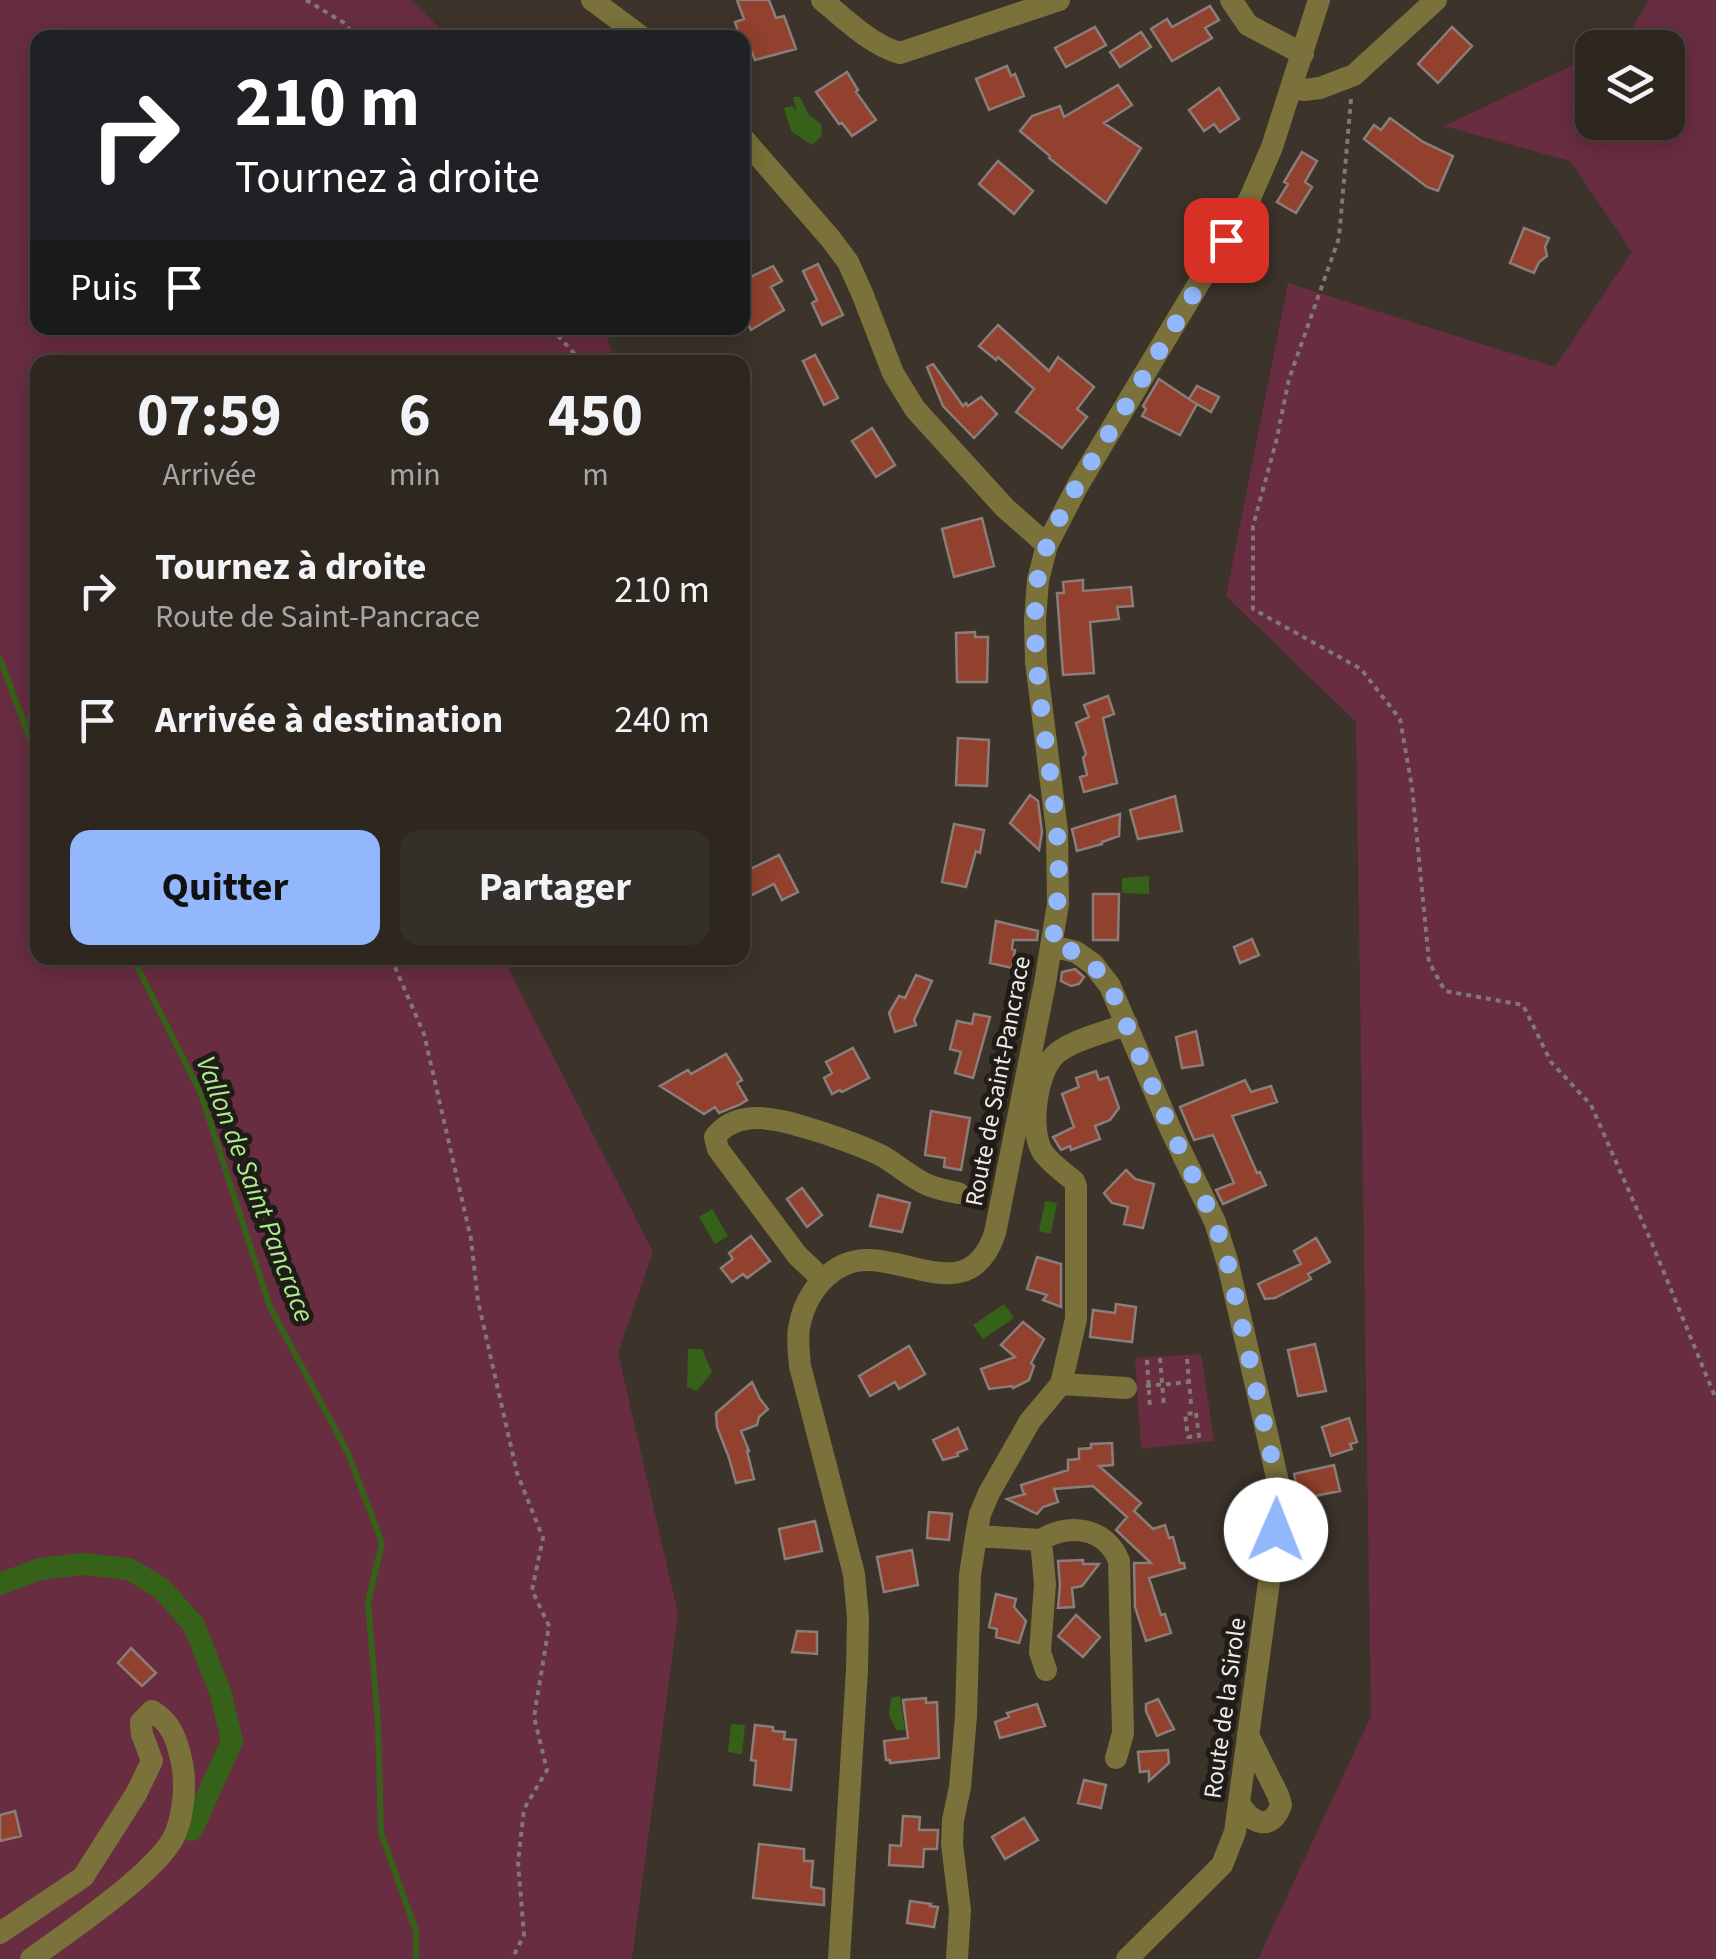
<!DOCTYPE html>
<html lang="fr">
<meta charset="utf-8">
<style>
:root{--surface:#2d2720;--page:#352f29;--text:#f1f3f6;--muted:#a7a5a5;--line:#48443e;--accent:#92b7fd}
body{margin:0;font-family:"Source Sans 3",sans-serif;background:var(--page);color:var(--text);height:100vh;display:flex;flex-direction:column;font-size:38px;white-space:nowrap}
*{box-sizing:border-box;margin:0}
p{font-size:32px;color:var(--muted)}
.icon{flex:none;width:55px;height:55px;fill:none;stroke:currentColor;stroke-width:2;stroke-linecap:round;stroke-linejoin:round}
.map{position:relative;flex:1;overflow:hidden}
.details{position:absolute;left:30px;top:355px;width:720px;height:610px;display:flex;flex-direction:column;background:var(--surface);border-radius:20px;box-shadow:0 5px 25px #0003,0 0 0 2px var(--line)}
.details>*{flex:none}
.top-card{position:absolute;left:30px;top:30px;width:720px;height:305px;border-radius:20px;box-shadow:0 5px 25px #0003,0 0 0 2px var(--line);background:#202124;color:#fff;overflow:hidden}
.buttons{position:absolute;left:1575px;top:30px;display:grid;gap:20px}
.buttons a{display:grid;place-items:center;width:110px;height:110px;border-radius:20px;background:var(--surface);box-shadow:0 5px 25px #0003,0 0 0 2px var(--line);font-size:50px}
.pin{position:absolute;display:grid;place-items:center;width:85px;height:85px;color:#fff;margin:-42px;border-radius:20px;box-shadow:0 5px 15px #0006}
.me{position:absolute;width:110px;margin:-55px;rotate:1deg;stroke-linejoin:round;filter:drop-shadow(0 0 8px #0008)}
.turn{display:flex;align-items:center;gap:35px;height:210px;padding:0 40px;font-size:45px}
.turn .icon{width:130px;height:130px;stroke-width:2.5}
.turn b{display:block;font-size:70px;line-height:85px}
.then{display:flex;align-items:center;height:95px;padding:0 40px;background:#0003;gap:20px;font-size:38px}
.eta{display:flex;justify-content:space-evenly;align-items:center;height:170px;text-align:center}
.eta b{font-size:60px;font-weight:700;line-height:70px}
.primary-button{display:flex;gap:20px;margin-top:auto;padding:20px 40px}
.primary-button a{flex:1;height:115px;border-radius:20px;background:var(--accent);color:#111;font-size:40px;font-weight:700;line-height:115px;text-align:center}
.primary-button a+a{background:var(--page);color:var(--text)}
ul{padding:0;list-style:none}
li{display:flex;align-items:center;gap:30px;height:130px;padding:0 40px}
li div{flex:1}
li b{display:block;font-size:38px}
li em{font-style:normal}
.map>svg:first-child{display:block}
.green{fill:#682d40}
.water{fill:#366118}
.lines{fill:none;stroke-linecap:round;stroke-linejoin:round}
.stream{stroke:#366118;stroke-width:6}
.canal{stroke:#366118;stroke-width:22}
.building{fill:#91412d;stroke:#8b7d79;stroke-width:2.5}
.path{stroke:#807971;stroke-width:4;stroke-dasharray:5 5;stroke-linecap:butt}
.minor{stroke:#7a723a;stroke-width:22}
.route{stroke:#92b7fd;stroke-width:18;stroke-dasharray:0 32.4}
.labels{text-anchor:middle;stroke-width:10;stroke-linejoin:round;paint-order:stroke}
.street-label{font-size:25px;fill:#f0ebe6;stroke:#201c18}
.water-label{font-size:28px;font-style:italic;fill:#adec8a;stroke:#201c18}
</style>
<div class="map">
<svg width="1716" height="1959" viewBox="0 0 1716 1959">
<rect width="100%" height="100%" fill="#3c342b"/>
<path class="green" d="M0 0H411L449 37 38 38V328H605L614 362H38V958H503L653 1252 618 1353 678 1614 632 1959H0Z
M1649 0H1716V1959H1258L1371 1716 1356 722 1226 596 1288 283 1555 367 1632 252 1570 161 1444 126 1592 56V122H1668V48L1611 47 1624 41Z
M1201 1354 1214 1441 1141 1449 1135 1358Z"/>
<path class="water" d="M793 97H800L809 115 821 124 822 136 812 145 791 131 784 108 792 106 797 111Z
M1149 876V894L1122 893V878Z
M1045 1201 1057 1203 1051 1234 1039 1231Z
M712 1209 728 1236 715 1244 699 1217Z
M1004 1304 1014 1318 983 1339 973 1325Z
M688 1349H702L712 1372 697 1391 687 1387Z
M900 1696 905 1730H896L889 1714 891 1698Z
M731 1724 745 1725 742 1754 728 1752Z"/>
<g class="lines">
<path class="stream" d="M0 659 38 760
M133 958 201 1094 270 1307 348 1453 382 1543 368 1602 378 1723 381 1833 416 1931V1959"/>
<path class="canal" d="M0 1584 40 1569 83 1564 129 1569 161 1588 194 1625 221 1694 232 1741 192 1830"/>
</g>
<path class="building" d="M737 0H769L776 18 784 16 796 49 755 60 748 43 743 45 742 38H740L735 22 744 19Z
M1210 6 1219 20 1205 28 1212 38 1172 61 1151 29 1167 19 1172 27Z
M1095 27 1106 45 1066 67 1055 48Z
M1452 27 1472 46 1438 83 1418 64Z
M1141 32 1151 47 1120 67 1110 52Z
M1007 66 1011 76 1015 74 1024 96 989 110 976 79Z
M847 72 858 90 856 92 876 120 852 136 842 123 839 124 816 92Z
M1118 85 1132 105 1104 123 1141 148 1106 203 1049 158 1050 156 1020 131 1032 116 1060 106 1064 117Z
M1219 88 1239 119 1220 132 1214 124 1204 131 1189 110Z
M1390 118 1423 142 1453 156 1438 191 1427 187 1364 139 1374 125 1381 130Z
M1302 152 1317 161 1305 182 1312 187 1296 213 1277 202 1288 184 1284 182Z
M998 161 1033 191 1014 214 979 184Z
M1524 228 1549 238 1545 247 1547 256 1539 262 1534 273 1510 263Z
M818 264 843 315 822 325 812 303 817 300 803 271Z
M773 266 782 281 771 287 784 310 751 330 742 312V281Z
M998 325 1049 371 1058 357 1094 387 1077 409 1087 417 1062 448 1016 412 1034 389 998 357 996 360 979 346Z
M815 355 838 398 824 405 803 361Z
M933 364 963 406 966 403 968 406 981 397 997 414 974 438 943 406 927 367Z
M1159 379 1189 399 1197 386 1219 397 1211 412 1190 400 1197 404 1180 435 1142 416 1146 409 1143 406Z
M872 428 895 465 876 477 852 441Z
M982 518 994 566 954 577 942 529Z
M1083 580V591L1131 587 1133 606 1117 607 1119 619 1090 622 1094 673 1063 675 1057 593H1064L1063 582Z
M975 632V637H988L987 682H957L956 633Z
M1108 696 1114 714 1103 718 1117 783 1084 792 1080 777 1087 775 1083 758 1086 754 1076 723 1089 717 1084 705Z
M958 738 989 740 987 786 956 785Z
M1030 795 1038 801 1042 832 1039 850 1010 823Z
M1175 796 1182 831 1138 839 1130 810Z
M1120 814 1119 836 1102 842V844L1077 851 1072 829Z
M954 824 984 830 980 853 976 851 966 887 942 882Z
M779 855 798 892 782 900 774 884 748 897 742 887V873Z
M1093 894H1119L1118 940H1093Z
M996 921 1038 931 1037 940H1013L1012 949 1015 950 1012 968 990 963Z
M1252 939 1259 955 1240 963 1234 947Z
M1075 969 1084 977 1079 984 1071 986 1061 981 1062 972Z
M916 975 932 981 914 1020 916 1025 895 1032 889 1013 899 996 905 998Z
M974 1014 990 1017 973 1078 955 1073 961 1052 950 1049 957 1021 972 1024Z
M1196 1031 1203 1065 1182 1068 1176 1037Z
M853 1048 869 1078 842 1092 840 1090 832 1094 824 1078 832 1073 826 1062Z
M726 1054 742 1080 737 1083 747 1100 739 1105 719 1113 715 1107 704 1114 660 1086 688 1070 691 1074Z
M1096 1071 1099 1080 1108 1077 1119 1108 1110 1120 1095 1126 1100 1139 1071 1150 1070 1146 1061 1150 1053 1137 1074 1127 1062 1094 1079 1087 1076 1078Z
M1245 1080 1251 1092 1271 1086 1277 1102 1232 1116 1257 1173 1260 1172 1266 1185 1223 1204 1216 1190 1234 1183 1213 1135 1194 1140 1180 1107Z
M931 1111 970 1118 961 1170 944 1167 945 1158 925 1155Z
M1126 1170 1135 1179 1154 1184 1143 1228 1124 1224 1128 1207 1112 1203 1104 1193Z
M802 1188 822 1215 807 1227 787 1199Z
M878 1195 910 1203 902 1232 870 1226Z
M751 1236 770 1261 747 1278 743 1274 732 1282 721 1268 733 1259 729 1253Z
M1316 1238 1330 1262 1308 1274 1311 1279 1275 1298 1265 1299 1258 1284 1301 1264 1294 1251Z
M1037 1257 1061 1264V1307L1043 1300 1047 1295 1027 1289Z
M1116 1304 1136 1307 1132 1342 1090 1337 1093 1310 1115 1313Z
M1023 1322 1044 1339 1031 1363 1034 1366 1029 1380 1013 1388 1012 1386 989 1389 981 1369 1015 1357 1001 1345Z
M1315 1344 1326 1391 1298 1396 1288 1350Z
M909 1346 925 1374 899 1389 895 1382 870 1396 859 1376Z
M752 1382 760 1399 768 1409 759 1417 757 1425 741 1431 749 1451H747L754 1479 736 1483 729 1458 717 1427 716 1413Z
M1349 1418 1357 1442 1350 1444 1352 1449 1331 1456 1322 1427Z
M958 1428 967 1449 957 1453 958 1456 943 1460 933 1440Z
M1112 1443 1113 1465 1099 1466 1141 1503 1134 1511 1153 1529 1165 1525 1169 1538 1173 1537 1180 1563H1184L1185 1568 1149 1578 1161 1615 1165 1614 1171 1633 1146 1641 1135 1607 1134 1563H1151L1116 1530 1127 1517 1093 1486 1054 1489 1058 1502 1043 1507 1037 1514 1007 1499 1025 1494 1023 1492 1021 1485 1068 1470V1460L1079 1459V1449L1091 1448V1444Z
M1334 1465 1340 1491 1300 1499 1294 1474Z
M929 1512 952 1514 949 1540 927 1538Z
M815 1521 822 1551 785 1559 779 1529Z
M912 1550 918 1585 884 1592 877 1557Z
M1083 1560V1564H1099L1082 1586 1072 1588 1074 1607 1058 1608 1060 1585 1058 1561Z
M996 1594 1016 1599 1014 1607 1026 1621 1019 1643 996 1637 997 1629 989 1627Z
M1076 1615 1100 1637 1083 1657 1058 1636Z
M797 1631 817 1632V1654L792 1652Z
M131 1648 156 1673 142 1686 118 1663Z
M926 1698V1703L937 1702 939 1758 890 1763V1760H886L884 1741 908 1738 903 1700Z
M1158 1699 1174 1729 1157 1736 1146 1711V1704Z
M1037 1704 1045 1726 1000 1738 995 1722 1009 1717 1007 1713Z
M755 1725 773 1727V1731L785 1732 784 1739 796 1740 791 1790 754 1785 756 1761 751 1760Z
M1168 1750 1169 1763 1149 1781V1771L1140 1772 1138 1752Z
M1084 1780 1106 1785 1101 1808 1078 1803Z
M15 1811 21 1836 0 1841V1815Z
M903 1816 920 1817 919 1830H938L937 1849H924L923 1867 889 1865 890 1845 901 1846Z
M1024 1818 1038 1840 1005 1859 992 1837Z
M759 1844 804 1849V1861H813L811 1887 824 1889V1905L753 1898Z
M910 1901 931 1904 930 1906 938 1907 934 1927 907 1923Z"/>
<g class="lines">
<path class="path" d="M306 0 346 24 354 38
M1351 99 1339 238 1289 379 1276 442 1253 526V609L1361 669 1400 719 1412 787 1429 962 1445 991 1523 1005 1551 1062 1591 1105 1651 1241 1716 1399
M551 328 582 362
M391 958 424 1034 471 1239 478 1301 517 1473 543 1538 532 1590 549 1626 534 1717 547 1770 524 1809 518 1862 524 1935 512 1959
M1160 1358 1164 1407
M1187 1359 1191 1404
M1147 1360 1150 1408
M1146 1386 1189 1382
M1196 1413 1199 1436 1188 1437 1185 1414Z"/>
<path class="minor" d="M592 0 643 38
M822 0C845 19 871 45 900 53L1059 0
M1231 0 1248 25 1303 54
M1292 87 1304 90 1320 88 1354 75 1436 0
M742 137 830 238 848 262 862 293 893 373 915 409 1005 508 1047 545
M1052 946 1076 952 1093 964 1110 986 1170 1128 1215 1222 1228 1264 1279 1486 1278 1516 1235 1832 1222 1865 1127 1959
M822 1279 797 1255 718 1149 715 1137C741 1103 790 1123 824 1133 843 1140 863 1146 882 1156 897 1164 911 1178 928 1185 937 1189 948 1191 958 1193
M1061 1384 1126 1388
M976 1536 1041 1540 1045 1584 1040 1652 1046 1670
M1041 1540C1070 1522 1106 1528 1119 1561L1123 1733 1116 1758
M1239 1803C1251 1823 1271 1833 1281 1805L1278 1795 1248 1735
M0 1933 83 1877 136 1794 152 1761 142 1734 141 1722 152 1711C172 1723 177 1740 182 1763 186 1784 184 1811 176 1832 163 1869 66 1933 31 1959
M839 1959 857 1670 858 1618 854 1574 800 1366C799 1354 797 1340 799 1328 805 1293 832 1258 871 1260 920 1263 972 1301 995 1233L1045 983 1058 904 1057 831 1036 662 1035 621 1038 580 1047 545 1078 485 1250 198 1272 147 1319 0
M957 1959 960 1910 952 1844 953 1820 960 1787 966 1716 970 1575 976 1536 980 1514 989 1493 1030 1421 1061 1384 1076 1319V1186L1074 1181C1064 1173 1052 1164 1044 1154 1028 1133 1036 1074 1054 1056 1068 1041 1107 1032 1127 1024"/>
</g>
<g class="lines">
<path class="route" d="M1226 240C1189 301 1153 362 1116 422 1089 467 1043 532 1037 584 1028 673 1053 760 1058 848 1060 881 1057 914 1052 946L1076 952 1092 964 1110 986 1170 1128 1215 1222 1228 1264 1278 1486 1276 1530"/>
</g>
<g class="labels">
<g class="street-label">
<text transform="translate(997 1081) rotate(-79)" y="9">Route de Saint-Pancrace</text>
<text transform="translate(1224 1708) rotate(-82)" y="9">Route de la Sirole</text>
</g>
<g class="water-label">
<text transform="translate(256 1189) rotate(69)" y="10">Vallon de Saint Pancrace</text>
</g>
</g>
</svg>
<div class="buttons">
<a><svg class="icon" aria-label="layers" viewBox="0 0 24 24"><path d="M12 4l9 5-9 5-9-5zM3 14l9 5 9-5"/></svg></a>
</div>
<div class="pin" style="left:1226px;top:240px;background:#d93025"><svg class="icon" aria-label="arrive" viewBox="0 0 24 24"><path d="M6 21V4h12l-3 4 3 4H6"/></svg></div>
<svg class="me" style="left:1276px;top:1530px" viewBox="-20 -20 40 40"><circle r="19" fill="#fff"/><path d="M0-13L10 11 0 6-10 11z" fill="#92b7fd"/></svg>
<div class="top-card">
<div class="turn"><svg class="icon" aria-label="right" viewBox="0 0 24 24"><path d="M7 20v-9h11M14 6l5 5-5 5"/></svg><div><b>210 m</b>Tournez à droite</div></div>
<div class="then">Puis<svg class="icon" aria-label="arrive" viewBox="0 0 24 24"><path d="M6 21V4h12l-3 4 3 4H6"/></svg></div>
</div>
<section class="details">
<div class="eta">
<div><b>07:59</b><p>Arrivée</p></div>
<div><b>6</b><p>min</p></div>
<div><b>450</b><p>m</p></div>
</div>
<ul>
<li><svg class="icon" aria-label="right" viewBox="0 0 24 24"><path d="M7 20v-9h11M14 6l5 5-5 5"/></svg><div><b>Tournez à droite</b><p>Route de Saint-Pancrace</p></div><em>210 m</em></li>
<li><svg class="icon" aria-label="arrive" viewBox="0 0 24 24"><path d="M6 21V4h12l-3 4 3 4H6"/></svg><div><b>Arrivée à destination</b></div><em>240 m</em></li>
</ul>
<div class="primary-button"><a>Quitter</a><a>Partager</a></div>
</section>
</div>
